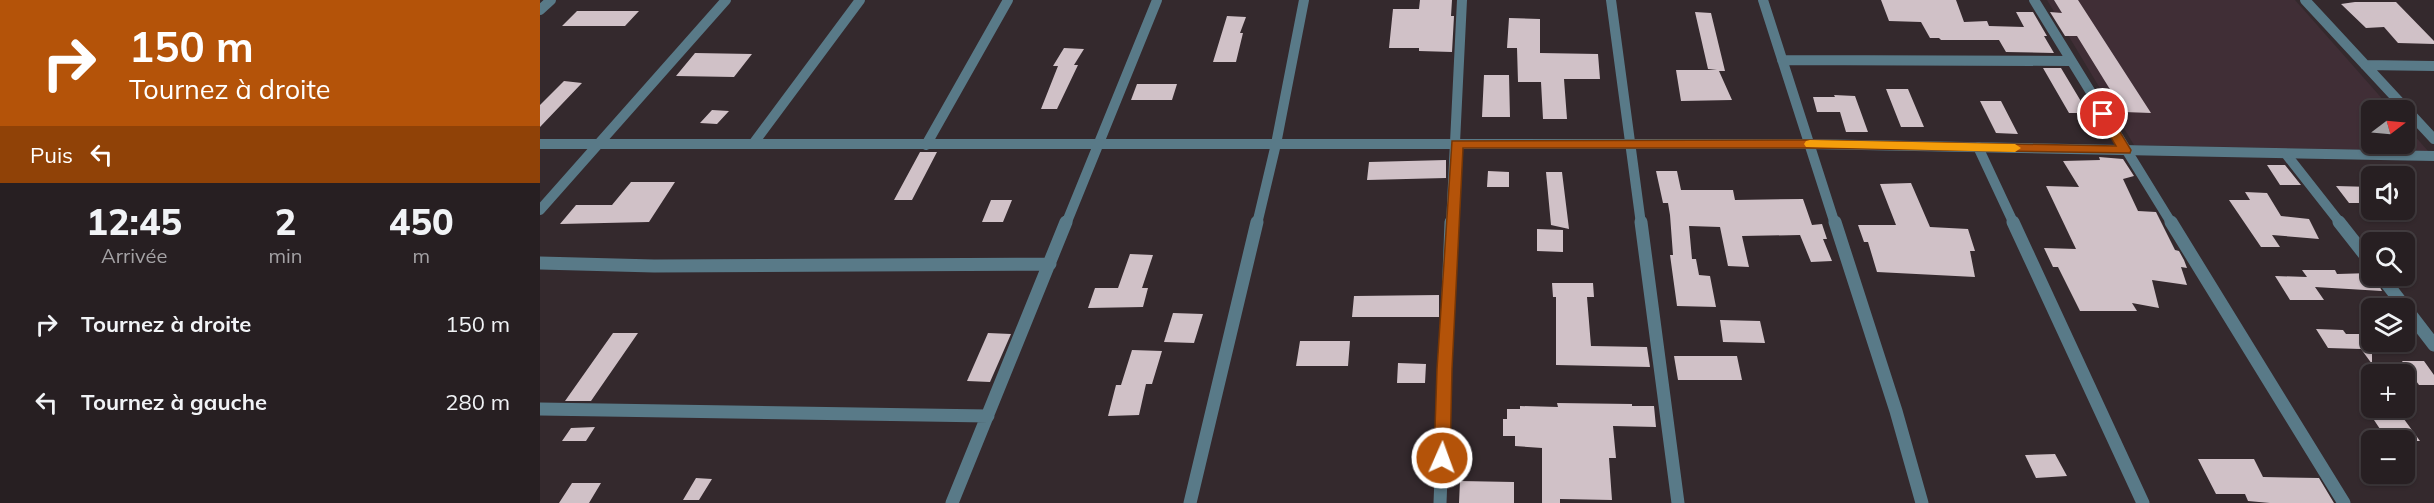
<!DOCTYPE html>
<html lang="fr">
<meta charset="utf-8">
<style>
:root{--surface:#271f22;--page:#332c2f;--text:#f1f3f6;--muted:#a4a2a5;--line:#433d40}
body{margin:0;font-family:Mulish,sans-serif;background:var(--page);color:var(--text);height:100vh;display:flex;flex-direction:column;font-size:22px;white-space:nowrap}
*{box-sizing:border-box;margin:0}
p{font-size:20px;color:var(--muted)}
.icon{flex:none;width:33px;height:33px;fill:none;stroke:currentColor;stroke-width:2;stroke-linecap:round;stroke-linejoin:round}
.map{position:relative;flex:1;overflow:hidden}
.panel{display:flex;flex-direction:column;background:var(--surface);width:540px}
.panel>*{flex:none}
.hud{background:#b45309;color:#fff;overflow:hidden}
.needle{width:39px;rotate:74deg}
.tools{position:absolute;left:1821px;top:100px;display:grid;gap:12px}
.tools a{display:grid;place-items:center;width:54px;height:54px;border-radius:9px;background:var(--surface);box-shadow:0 2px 4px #0004,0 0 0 2px var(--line);font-size:30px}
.pin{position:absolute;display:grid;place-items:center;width:51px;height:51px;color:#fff;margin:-26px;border:3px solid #fff;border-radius:50%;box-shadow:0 2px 6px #0007}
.me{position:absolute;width:66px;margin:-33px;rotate:2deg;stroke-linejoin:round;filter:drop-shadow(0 0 4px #0008)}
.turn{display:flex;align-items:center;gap:21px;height:126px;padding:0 30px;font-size:27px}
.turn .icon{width:78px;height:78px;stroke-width:2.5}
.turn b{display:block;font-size:42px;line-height:51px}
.then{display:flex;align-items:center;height:57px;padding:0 30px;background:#0003;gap:12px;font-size:22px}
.eta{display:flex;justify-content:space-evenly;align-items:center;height:102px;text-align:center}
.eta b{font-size:36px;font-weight:800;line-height:42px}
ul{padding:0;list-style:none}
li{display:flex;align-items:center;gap:18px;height:78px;padding:0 30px}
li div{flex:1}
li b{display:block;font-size:22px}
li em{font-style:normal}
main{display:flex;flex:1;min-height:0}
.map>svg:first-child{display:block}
.built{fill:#402e36}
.building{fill:#d0c1c7}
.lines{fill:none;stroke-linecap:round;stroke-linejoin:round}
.minor-far1{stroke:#597a88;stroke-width:10}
.minor{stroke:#597a88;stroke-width:13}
.tertiary{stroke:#597a88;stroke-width:10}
.route{fill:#b45309;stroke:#753606;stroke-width:1.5}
.slow{fill:#f59e0b}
</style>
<main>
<section class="panel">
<div class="hud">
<div class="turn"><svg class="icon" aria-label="right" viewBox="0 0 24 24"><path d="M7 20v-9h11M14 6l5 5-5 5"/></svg><div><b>150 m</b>Tournez à droite</div></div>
<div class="then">Puis<svg class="icon" aria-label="left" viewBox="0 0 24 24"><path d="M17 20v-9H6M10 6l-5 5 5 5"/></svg></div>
</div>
<div class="eta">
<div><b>12:45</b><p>Arrivée</p></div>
<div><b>2</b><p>min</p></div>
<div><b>450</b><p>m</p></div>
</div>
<ul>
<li><svg class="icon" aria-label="right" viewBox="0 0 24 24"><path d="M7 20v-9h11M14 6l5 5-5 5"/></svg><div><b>Tournez à droite</b></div><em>150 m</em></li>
<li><svg class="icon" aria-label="left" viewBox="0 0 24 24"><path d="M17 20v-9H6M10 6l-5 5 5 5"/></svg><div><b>Tournez à gauche</b></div><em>280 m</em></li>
</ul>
</section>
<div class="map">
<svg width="1894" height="503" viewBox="0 0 1894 503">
<rect width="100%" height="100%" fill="#34292d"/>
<path class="built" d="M1507 0H1755L1853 111H1832V144H1864L1865 125 1888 151 1594 145Z"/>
<path class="building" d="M880 0H912L911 16H914L912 52 879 51V48H849L853 9H879Z
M1341 0H1416L1424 22 1447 21 1449 26 1484 27 1476 12H1493L1507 36H1504L1514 53 1466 52 1459 40H1401L1399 38H1390L1381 22 1349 21Z
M1514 0H1538L1611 113 1584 112 1537 36H1525L1510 12 1522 13Z
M1815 2H1856L1894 41V44L1858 43 1844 27 1826 28 1801 4Z
M37 11H99L85 26H22Z
M1155 12 1171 13 1185 71H1179L1192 100 1141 101 1136 70H1177L1168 69Z
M687 16 706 17 700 33H703L696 62H673Z
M969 18 1000 19V53L1058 54 1060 79H1024L1027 119H1003L1001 82H978L977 48H967Z
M524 48 544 49 534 65H538L517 109H501L518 66H513Z
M155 53 212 54 194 77 136 76Z
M1503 68H1521L1548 113H1529Z
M944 75H969L970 117H942Z
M24 81 42 83 0 127V105Z
M597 84H637L632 100H591Z
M1346 89H1368L1384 127H1361Z
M1294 95 1315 96 1328 132H1306L1300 112H1277L1273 97H1295Z
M1440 101H1461L1478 134 1456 133Z
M172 110 189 111 177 124 160 123Z
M380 152H397L372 200H354Z
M1559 157 1583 159 1594 176 1583 179 1598 211 1616 212 1635 250 1639 251 1644 260 1647 268 1641 267 1647 285 1612 280 1619 308 1592 303 1597 311H1540L1518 267H1513L1504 248 1536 249 1506 186 1539 187 1523 161 1560 160Z
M906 160V178L827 180 829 162Z
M1727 165H1745L1761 185H1740Z
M948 171 969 172V187H947Z
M1116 171H1137L1141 190H1193L1195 200 1263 199 1272 225 1282 224 1287 239H1283L1292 261 1271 262 1260 235 1202 236 1209 267 1188 266 1180 227 1149 226 1152 259H1156L1159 275 1170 276 1176 307 1137 306 1130 255H1133L1130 215 1128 203H1123Z
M1006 172H1022L1029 229 1011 225Z
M91 182H135L109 222 20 224 36 205H72Z
M1371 183 1390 227 1428 229 1435 251H1430L1435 277 1337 272 1328 242H1324L1318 225H1356L1340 184Z
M1796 186 1832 187V203H1809Z
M1705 192 1727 193 1741 216 1769 219 1779 239 1732 235 1740 247H1721L1689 200H1710Z
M451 200H472L463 222H442Z
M997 229 1023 230V252L997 251Z
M590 254 613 255 602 288H608L603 307 548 308 555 288H578Z
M1762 270H1795L1797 274 1832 273 1842 291 1775 287 1784 300H1750L1735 276 1767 277Z
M1012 283H1053L1054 297H1047L1051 346 1107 347 1110 367 1016 365V297H1013Z
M899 295V317H812L814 296Z
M633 313 663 314 654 343 624 342Z
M1180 320 1220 321 1225 343 1183 342Z
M1776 329 1803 330 1806 334H1832V364L1821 349 1788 348Z
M73 333H98L51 401H25Z
M448 333 471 334 450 382 427 381Z
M760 341H810L808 366H756Z
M592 350 622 351 612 384H606L599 415 568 416 576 385H581Z
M1134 356H1197L1202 380H1138Z
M1862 361H1884L1894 375V385H1879Z
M858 363 886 364 885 383H857Z
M1017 403 1092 404V406H1114L1116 427 1073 426 1076 458H1069L1072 500 1020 499V503H1002V448L975 446V436H963V419H967V409H980V406L1018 407Z
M1830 414 1861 415 1880 441H1848Z
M55 427 46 441H22L31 428Z
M1515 454 1527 476 1496 478 1485 455Z
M1658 459H1714L1723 477 1779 478 1794 503H1730L1708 501 1705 494H1676Z
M156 478 172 479 159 500H143Z
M920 481 974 482V503H919Z
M32 483H61L49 503H19Z"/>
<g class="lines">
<path class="minor-far1" d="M1071 0 1101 224
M1223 0 1295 224
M1494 0 1632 224
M1765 0 1894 139
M1242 60 1530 61
M1825 65 1894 66
M213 144 320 0
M386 145 468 0
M1438 147 1474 224
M1746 154 1801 224
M0 210 186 0
M526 224 617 0
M717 224 736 144 764 0
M911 224 922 0"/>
<path class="minor" d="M1101 222 1138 503
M1295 222 1356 411 1382 503
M1473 222 1603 503
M1631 222 1804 503
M1799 222 1832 264
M0 263 114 266 510 264
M1841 276 1894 345
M0 409 448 416
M412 503 526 222
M650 503 717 222
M900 503 911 222"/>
<path class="tertiary" d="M0 10 11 0
M0 144H1268L1894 156"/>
</g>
<path class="route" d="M1563 110 1568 112 1591 150 1590 153 1268 148H923L912 369 910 458 907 463 902 465 896 463 894 458 897 369 912 141 1268 140 1576 146 1557 114Z"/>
<path class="slow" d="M1270 140 1475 144 1481 148 1475 152 1266 147 1264 144 1266 141Z"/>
</svg>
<div class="tools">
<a><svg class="needle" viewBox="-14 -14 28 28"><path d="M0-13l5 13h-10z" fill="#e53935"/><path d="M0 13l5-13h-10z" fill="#a4a2a5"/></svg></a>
<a><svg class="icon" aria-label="sound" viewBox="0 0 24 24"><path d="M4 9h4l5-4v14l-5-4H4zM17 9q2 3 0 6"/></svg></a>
<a><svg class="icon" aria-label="search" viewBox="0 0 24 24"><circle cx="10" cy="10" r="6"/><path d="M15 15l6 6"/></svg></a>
<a><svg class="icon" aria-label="layers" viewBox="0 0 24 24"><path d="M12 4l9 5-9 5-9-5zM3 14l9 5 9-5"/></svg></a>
<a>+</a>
<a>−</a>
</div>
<div class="pin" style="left:1563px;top:114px;background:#d93025"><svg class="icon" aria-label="arrive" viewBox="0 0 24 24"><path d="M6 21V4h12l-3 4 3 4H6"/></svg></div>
<svg class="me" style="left:902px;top:458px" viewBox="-20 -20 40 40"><circle r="17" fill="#b45309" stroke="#fff" stroke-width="3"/><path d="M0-11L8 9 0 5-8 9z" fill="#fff"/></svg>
</div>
</main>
